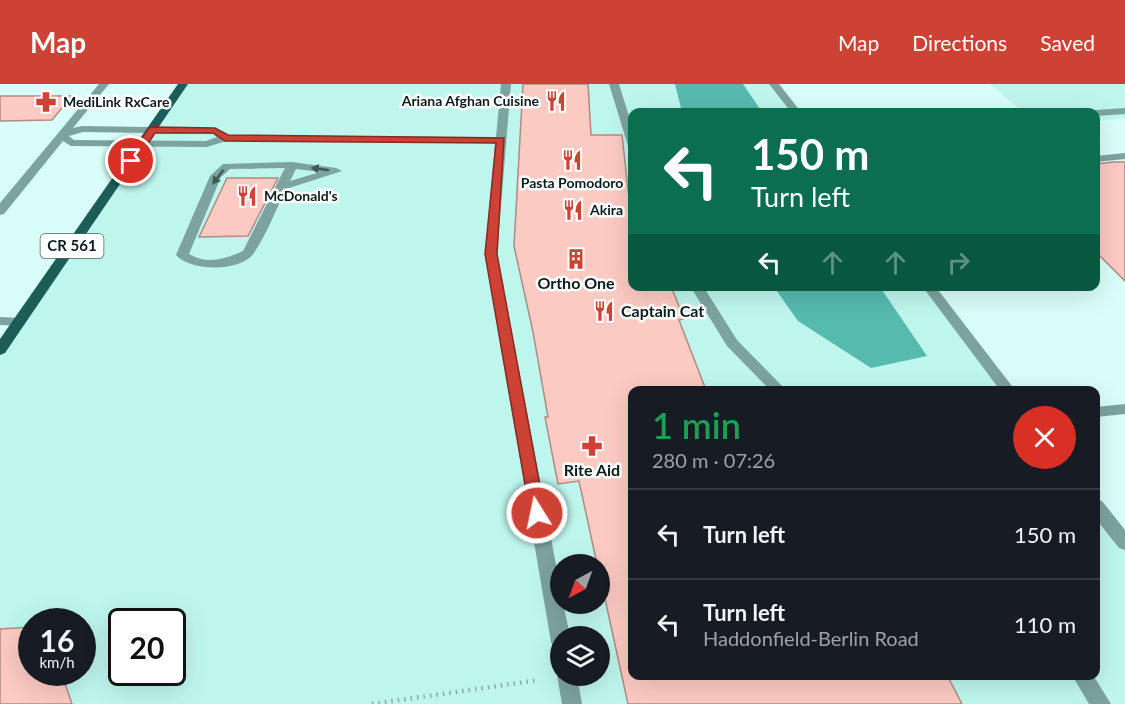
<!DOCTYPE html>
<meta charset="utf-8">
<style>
:root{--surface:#171b24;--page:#242831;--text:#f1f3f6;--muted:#9ea1a6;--line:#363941;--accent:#ce4135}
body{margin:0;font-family:Lato,sans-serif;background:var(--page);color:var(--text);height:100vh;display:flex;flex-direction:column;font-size:22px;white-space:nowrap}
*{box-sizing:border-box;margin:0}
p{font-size:20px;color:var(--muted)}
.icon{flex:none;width:33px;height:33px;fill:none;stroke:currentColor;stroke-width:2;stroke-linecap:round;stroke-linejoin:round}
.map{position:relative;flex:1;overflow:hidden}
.sheet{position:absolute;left:628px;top:302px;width:472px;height:294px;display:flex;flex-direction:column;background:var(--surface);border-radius:12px;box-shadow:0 6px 24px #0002}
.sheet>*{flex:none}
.top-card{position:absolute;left:628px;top:24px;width:472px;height:183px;border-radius:12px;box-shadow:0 6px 24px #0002;background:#0b6e4f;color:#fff;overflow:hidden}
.needle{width:39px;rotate:221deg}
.buttons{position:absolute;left:550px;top:470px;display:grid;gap:12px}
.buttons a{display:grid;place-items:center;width:60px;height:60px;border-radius:50%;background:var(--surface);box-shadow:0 6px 24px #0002;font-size:30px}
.speed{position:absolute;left:18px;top:524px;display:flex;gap:12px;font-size:30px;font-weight:700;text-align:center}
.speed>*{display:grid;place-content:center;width:78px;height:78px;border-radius:50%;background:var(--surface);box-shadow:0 6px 24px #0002;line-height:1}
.speed small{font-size:15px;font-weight:400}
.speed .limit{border:3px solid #111;border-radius:9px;background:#fff;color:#111}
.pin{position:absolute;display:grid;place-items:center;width:51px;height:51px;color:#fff;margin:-26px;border:3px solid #fff;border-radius:50%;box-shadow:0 2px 6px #0007}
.me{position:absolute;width:66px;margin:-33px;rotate:350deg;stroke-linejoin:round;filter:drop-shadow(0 0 4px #0008)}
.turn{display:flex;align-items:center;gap:21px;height:126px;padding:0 24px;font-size:27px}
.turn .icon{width:78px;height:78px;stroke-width:2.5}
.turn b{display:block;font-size:42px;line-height:51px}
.lanes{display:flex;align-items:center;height:57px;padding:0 24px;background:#0003;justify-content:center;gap:30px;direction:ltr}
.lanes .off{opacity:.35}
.round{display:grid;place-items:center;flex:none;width:63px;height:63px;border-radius:32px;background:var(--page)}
.overview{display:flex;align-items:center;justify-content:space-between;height:102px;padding:0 24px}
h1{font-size:36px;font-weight:600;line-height:45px;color:#1e9e55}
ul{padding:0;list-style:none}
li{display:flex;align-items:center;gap:18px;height:90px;padding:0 24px;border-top:2px solid var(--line)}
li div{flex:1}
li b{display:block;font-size:22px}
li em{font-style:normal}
header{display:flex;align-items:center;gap:36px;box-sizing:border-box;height:84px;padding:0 30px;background:var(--accent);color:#fff}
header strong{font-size:28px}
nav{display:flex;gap:33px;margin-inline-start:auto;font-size:21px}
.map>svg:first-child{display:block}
.built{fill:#bef6ee;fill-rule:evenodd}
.water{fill:#57baaf}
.building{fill:#fbcac2;stroke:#b08a84;stroke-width:1.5}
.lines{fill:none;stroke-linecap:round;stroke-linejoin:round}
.path{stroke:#8ba8a4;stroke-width:4.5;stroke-dasharray:1.5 5;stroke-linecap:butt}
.service{fill:#7da39e;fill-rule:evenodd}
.minor{fill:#7da39e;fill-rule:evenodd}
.primary{fill:#1d5d57;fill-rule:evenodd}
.oneway{fill:#3e5956}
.route{fill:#ce4135;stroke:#862a22;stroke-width:1.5}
.labels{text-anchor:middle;stroke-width:5;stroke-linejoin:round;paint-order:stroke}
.far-poi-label{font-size:14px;font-weight:bold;fill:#0b1d1b;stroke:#fff;text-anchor:start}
.shield{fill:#fff;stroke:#54615f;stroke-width:1.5}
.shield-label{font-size:15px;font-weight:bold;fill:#0b1d1b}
.poi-label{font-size:16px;font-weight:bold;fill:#0b1d1b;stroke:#fff}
</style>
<header>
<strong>Map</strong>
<nav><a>Map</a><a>Directions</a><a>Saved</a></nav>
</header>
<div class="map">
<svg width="1125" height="620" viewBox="0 0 1125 620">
<rect width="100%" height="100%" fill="#d9fdf8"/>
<path class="built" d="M183 0H774L796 28H633V202L928 203 1008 306H633V591H1096L1097 422 1125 459V620H0V266ZM561 480H600V519H561ZM32 537H82V588H32ZM122 537H172V588H122ZM561 552H600V591H561Z
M990 0H1125V34L1097 37 1096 28H1023Z"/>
<path class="water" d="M675 0H743L762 28H682Z
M774 203H880L927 272 871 284 798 237Z"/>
<path class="building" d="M523 0H588L591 51H622L633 151V202H671L684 235 679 236 706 306H633V591H947L962 620H628L600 492V480H597L579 397 558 400 545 333H548L533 248 514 162Z
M0 12H72L52 36 0 37Z
M1114 78H1125V197L1096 168V80Z
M227 94H278L248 152 199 153Z
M32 543V588H61L72 620H0V545Z"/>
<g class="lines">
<path class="path" d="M372 620 539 596"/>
<path class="service" d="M99 0H109L73 44 82 42 215 44 227 51 496 53 501 0H511L497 170 561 507V519H563L570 552H561V567L554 564 551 558 485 170 495 59 226 57 207 63 71 62 63 57 4 130 0 131V119ZM83 48 213 50 217 53 206 57 74 56 69 52Z
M609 0H619L633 45V65L628 62Z
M1125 24V30L1096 32V28H1091L1096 26Z
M1125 69V75L1096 78V72Z
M292 78 336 84 342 87 286 105C276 125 267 150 254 169 241 188 191 188 176 171L210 92 223 80ZM285 84 243 167C225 175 207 181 189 170L221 93 230 85ZM296 85 320 88 290 97Z
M690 202H703L737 256 786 306H770L727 262Z
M0 233 19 234 26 238 19 242 0 241Z
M1125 320V330L1096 333V323Z
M561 584V591H577L582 620H562L557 591Z
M1072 591H1093L1111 620H1089Z"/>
<path class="minor" d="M769 0H779L801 28H791Z
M922 202H935L1015 306H1000Z
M1096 416 1102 417 1125 446V466L1119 464 1096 435Z"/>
<path class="primary" d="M178 0H188L5 269 0 271V255Z"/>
</g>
<defs><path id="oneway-solid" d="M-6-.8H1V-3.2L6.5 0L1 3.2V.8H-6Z" transform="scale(1.5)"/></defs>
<g class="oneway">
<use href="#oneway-solid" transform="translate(320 85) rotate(-172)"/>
<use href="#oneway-solid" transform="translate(218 93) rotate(127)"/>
</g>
<path class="route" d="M153 43 215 44 228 51 504 54 497 170 545 429 543 434H532L530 429 485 170 496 59 225 57 213 49H155L135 79H128L126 77 149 44Z"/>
<defs>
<g id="restaurant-bare" transform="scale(1.62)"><path d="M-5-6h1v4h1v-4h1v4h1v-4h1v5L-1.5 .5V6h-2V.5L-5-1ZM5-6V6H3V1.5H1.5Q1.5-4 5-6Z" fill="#ce4135" stroke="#fff" stroke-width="2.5" paint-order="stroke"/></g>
<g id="pharmacy-bare" transform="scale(1.62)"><path d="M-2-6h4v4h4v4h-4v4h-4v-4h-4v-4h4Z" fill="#ce4135" stroke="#fff" stroke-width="2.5" paint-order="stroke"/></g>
<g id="building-bare" transform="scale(1.62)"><path d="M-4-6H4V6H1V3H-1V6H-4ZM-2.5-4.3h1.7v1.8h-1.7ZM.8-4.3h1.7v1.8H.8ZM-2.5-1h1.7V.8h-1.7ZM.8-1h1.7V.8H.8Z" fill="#ce4135" stroke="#fff" stroke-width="2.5" paint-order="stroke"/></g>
</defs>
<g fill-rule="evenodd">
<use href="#restaurant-bare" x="556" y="17"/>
<use href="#pharmacy-bare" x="46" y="18"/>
<use href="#restaurant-bare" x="572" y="76"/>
<use href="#restaurant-bare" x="247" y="112"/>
<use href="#restaurant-bare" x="573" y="126"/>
<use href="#building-bare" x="576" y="175"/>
<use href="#restaurant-bare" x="604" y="227"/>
<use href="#pharmacy-bare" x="592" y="362"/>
</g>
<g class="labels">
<g class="far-poi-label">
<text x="539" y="22" text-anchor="end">Ariana Afghan Cuisine</text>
<text x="63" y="23">MediLink RxCare</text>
<text x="572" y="104" text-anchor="middle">Pasta Pomodoro</text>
<text x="264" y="117">McDonald's</text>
<text x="590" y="131">Akira</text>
</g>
<rect class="shield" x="40.5" y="150" width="63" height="24" rx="4.5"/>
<g class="shield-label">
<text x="72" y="167">CR 561</text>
</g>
<g class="poi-label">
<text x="576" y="205">Ortho One</text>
<text x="621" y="233" text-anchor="start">Captain Cat</text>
<text x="592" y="392">Rite Aid</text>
</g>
</g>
</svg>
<div class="buttons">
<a><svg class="needle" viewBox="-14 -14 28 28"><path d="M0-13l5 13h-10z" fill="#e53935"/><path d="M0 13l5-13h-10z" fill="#9ea1a6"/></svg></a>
<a><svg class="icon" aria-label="layers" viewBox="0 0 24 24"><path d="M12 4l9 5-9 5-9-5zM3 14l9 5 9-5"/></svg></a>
</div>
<div class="speed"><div>16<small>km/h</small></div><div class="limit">20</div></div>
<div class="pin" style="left:131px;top:77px;background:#d93025"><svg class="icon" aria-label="arrive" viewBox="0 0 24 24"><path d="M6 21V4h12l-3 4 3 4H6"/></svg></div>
<svg class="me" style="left:537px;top:429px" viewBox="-20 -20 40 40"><circle r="17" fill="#ce4135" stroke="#fff" stroke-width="3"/><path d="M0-11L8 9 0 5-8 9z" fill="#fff"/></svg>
<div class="top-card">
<div class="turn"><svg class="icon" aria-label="left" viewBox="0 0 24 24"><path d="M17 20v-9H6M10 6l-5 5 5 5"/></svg><div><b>150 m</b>Turn left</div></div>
<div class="lanes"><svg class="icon" aria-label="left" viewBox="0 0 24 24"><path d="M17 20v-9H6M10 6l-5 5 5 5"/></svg><svg class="icon off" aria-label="ahead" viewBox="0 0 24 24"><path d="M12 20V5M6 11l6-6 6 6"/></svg><svg class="icon off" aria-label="ahead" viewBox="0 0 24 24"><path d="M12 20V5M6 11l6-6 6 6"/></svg><svg class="icon off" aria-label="right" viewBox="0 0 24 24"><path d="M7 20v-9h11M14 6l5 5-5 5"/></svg></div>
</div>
<section class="sheet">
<div class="overview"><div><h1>1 min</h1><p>280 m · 07:26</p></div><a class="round" style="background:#d93025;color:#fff"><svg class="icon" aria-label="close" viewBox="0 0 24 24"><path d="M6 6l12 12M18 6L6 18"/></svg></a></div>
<ul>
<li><svg class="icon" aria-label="left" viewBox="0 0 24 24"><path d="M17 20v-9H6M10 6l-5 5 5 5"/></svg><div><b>Turn left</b></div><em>150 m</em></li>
<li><svg class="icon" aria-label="left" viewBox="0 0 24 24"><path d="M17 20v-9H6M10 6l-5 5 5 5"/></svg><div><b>Turn left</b><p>Haddonfield-Berlin Road</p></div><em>110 m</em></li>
</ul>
</section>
</div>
